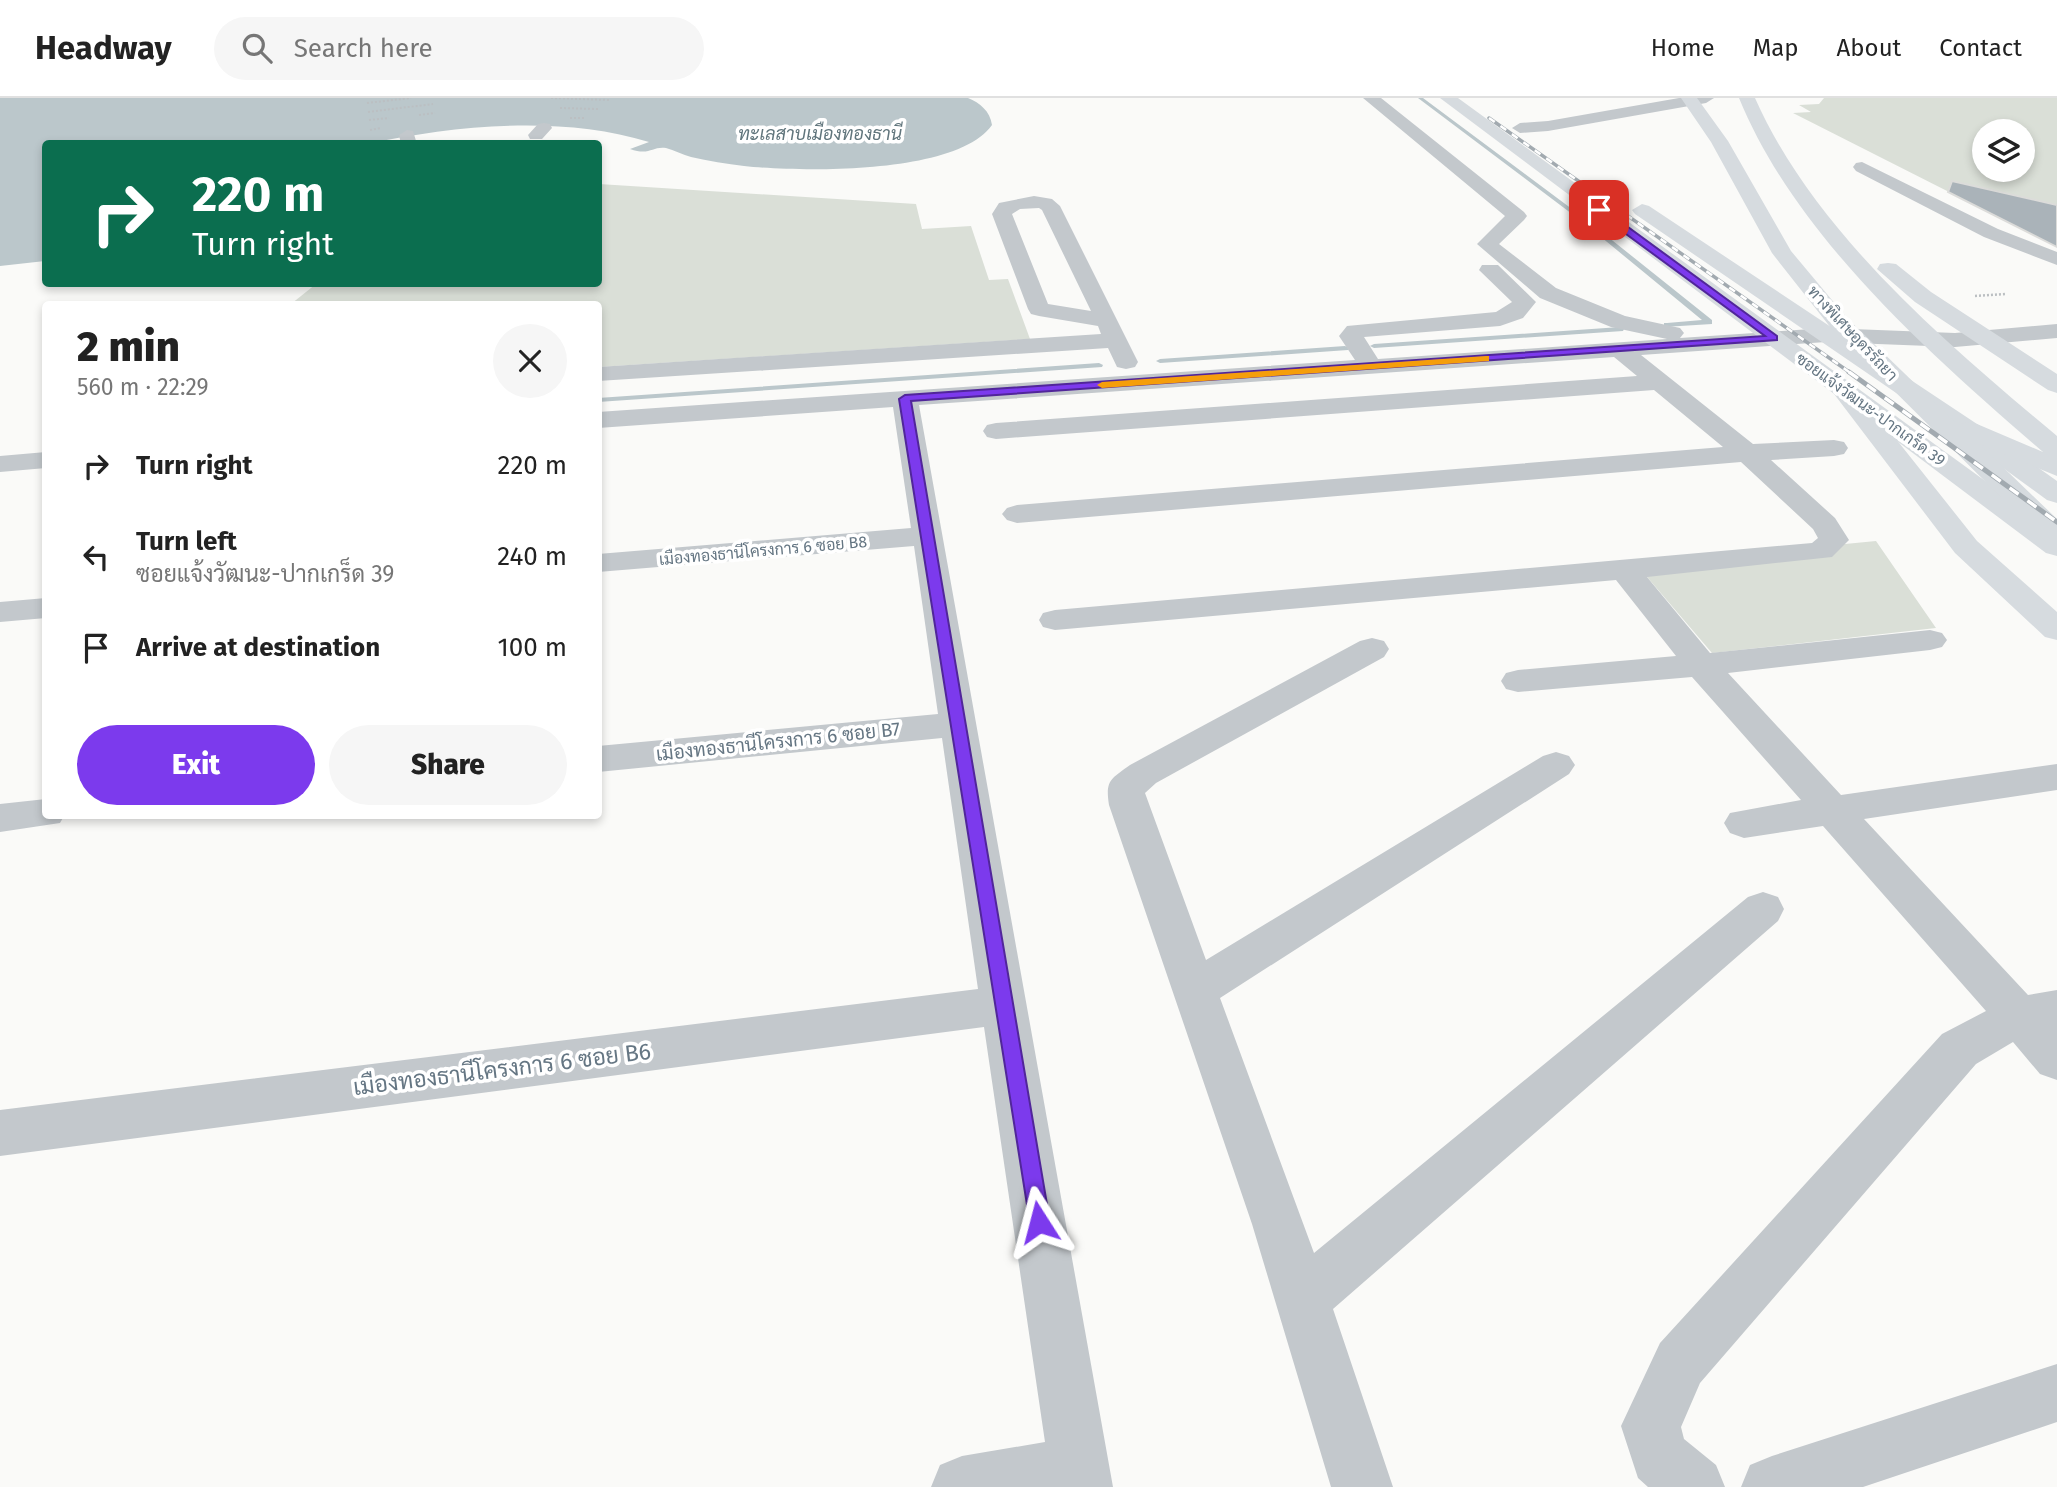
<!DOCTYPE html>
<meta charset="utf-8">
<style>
:root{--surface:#fff;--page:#f6f6f6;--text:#222;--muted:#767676;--line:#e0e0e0;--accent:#7c3aed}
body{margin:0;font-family:"Fira Sans",Sarabun,sans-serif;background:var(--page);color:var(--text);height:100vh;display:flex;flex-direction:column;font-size:26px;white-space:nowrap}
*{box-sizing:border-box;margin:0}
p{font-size:23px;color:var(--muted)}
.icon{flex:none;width:38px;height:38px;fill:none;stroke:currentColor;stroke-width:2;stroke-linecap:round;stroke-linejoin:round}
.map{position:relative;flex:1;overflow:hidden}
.drawer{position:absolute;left:42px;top:203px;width:560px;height:518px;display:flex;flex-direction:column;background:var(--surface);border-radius:7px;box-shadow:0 4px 10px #0003}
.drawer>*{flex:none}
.banner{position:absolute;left:42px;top:42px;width:560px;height:147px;border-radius:7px;box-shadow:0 4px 10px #0003;background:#0b6e4f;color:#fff;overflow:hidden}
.controls{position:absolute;left:1972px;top:21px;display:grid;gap:14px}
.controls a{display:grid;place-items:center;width:63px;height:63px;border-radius:50%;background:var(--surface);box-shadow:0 4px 10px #0003;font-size:35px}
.pin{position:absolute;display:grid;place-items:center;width:60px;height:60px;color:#fff;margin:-30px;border-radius:14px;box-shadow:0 4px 10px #0006}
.me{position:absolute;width:77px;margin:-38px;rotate:351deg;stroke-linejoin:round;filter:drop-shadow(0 0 5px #0008)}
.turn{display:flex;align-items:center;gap:24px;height:147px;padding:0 35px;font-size:32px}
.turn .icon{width:91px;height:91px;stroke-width:2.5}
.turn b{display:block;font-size:49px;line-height:60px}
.round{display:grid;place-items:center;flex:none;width:74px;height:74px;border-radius:37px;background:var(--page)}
.head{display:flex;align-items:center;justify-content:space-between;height:119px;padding:0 35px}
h1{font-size:42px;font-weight:800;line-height:52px}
.action{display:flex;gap:14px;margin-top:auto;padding:14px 35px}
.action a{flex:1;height:80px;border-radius:42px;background:var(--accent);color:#fff;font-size:28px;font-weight:800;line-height:80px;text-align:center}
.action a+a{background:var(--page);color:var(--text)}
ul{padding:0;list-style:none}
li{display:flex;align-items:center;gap:21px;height:91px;padding:0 35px}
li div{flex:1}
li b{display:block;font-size:26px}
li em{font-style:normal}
header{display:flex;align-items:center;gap:42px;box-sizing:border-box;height:98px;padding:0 35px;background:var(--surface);border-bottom:2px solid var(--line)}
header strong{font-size:33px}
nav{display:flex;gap:38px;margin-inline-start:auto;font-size:24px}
.search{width:490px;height:63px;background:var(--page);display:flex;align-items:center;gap:18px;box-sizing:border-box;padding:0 24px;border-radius:38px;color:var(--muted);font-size:26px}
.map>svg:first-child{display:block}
.green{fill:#dadfd7;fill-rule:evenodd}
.water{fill:#bbc7cb}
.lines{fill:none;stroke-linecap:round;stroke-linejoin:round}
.stream{fill:#bbc7cb;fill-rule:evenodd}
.building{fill:#aab3b9;stroke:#dcdcda;stroke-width:2}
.path-far1{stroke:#bbbfc2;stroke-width:2;stroke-dasharray:2 2;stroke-linecap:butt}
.path{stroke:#bbbfc2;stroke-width:2.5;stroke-dasharray:2 2;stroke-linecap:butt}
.minor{fill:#c3c8cc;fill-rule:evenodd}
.major{fill:#d6dbdf;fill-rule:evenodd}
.highway{fill:#d6dbdf;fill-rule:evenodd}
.rail-far1-casing{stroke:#a2aab0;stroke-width:3.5}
.rail-casing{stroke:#a2aab0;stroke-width:5}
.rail-far1{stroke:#fff;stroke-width:2.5;stroke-dasharray:7;stroke-linecap:butt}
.rail{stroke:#fff;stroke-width:3.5;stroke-dasharray:11;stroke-linecap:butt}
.route{fill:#7c3aed;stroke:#51269a;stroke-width:2}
.slow{fill:#f59e0b}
.labels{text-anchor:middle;stroke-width:7;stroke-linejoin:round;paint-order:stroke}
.far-street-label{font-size:16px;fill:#657683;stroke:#fff}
.far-water-label{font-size:18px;font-style:italic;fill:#60757c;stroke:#fff}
.street-label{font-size:19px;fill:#657683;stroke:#fff}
.near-street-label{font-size:23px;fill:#657683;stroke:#fff}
</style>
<header>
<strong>Headway</strong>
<div class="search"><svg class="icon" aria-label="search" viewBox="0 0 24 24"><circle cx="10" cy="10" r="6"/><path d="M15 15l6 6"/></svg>Search here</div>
<nav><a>Home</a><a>Map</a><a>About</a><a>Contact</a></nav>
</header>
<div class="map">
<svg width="2057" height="1389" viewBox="0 0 2057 1389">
<rect width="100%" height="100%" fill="#fafaf8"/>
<path class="green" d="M1824 0H2057V144H2048L1793 15 1811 14 1799 7 1819 6ZM1984 33H2023V72H1984Z
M599 86 916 106 922 131 971 128 989 182 1008 181 1030 241 599 269 598 206H291L316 186H598Z
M1876 443 1936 530 1712 555 1636 466Z"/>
<path class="water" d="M0 0H968C980 5 990 13 992 27 957 77 801 74 744 68 727 66 708 63 691 59 683 57 674 52 666 50 652 48 650 58 630 51L649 44C561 17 456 27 367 46H46L45 163 0 168Z"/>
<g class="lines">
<path class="stream" d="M1418 0H1423L1588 123 1712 222V226L1664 229V225H1667L1702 222 1584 125Z
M1620 229 1624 231 1623 233 1374 250 1370 248 1374 246Z
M1345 248 1349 250 1348 252 1160 265 1156 263 1160 261Z
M1099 265 1103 267 1102 269 598 304V300Z"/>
</g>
<path class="building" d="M1952 83 2057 107V149L1948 94Z"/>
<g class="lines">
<path class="path-far1" d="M551 0 609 2
M367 5 411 0
M560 10 598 11
M368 14 433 6
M419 17 435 15
M570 20H586
M369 22 389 20
M370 32 381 30"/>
<path class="path" d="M1975 198 2006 196"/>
<path class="minor" d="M1363 0H1381L1524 114 1527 118 1524 122 1499 146 1556 190 1625 218 1680 230 1684 235 1680 240 1826 230 1955 235 2057 226V240L1955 249 1826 244 1641 257 1753 346 1834 342 1844 344 1848 350 1844 356 1834 358 1771 362 1835 420 1849 442 1832 459 1647 479 1710 555 1930 532 1942 535 1947 542 1942 549 1930 552 1728 575 1841 697 2057 666V692L1864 721 2028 897 2057 892V982L2040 976 2013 944 1976 966 1700 1285 1681 1329 1684 1341 1716 1367 1725 1389H1648L1638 1380 1621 1328 1660 1245 1942 936 1986 913 1823 728 1744 740 1730 735 1724 725 1730 715 1801 702 1692 579 1518 594 1506 591 1501 583 1506 575 1518 572 1676 558 1616 482 1055 532 1043 529 1039 522 1043 515 1055 512 1812 445 1818 440 1813 431 1741 364 1017 425 1007 422 1002 416 1007 410 1017 407 1723 349 1654 292 996 341 987 339 983 333 987 327 996 325 1637 278 1614 259 919 307 1113 1389H931L940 1367 962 1358 1045 1344 984 929 0 1058V1012L978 891 942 640 598 674V648L938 616 914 448 598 474V456L911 430 893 309 598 330V314L1355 262 1339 238 1347 228 1496 214 1512 204 1479 172 1482 167H1498L1536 204 1523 220 1500 228 1364 239 1378 261 1667 241 1611 229 1540 200 1477 146 1505 118Z
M1679 0H1714L1706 5 1548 33 1520 35 1512 30 1520 25 1548 23Z
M544 25 550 26 552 30 542 41H530L528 37 538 26Z
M407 32 413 33 417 46H401L399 37Z
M1862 64 1998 131 2057 154V167L1984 139 1856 73 1853 69 1856 65Z
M1034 98 1052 101 1060 108 1138 264 1135 269 1126 271 1117 269 1108 250 598 283V269L1101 236 1098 228 1039 218 1031 216 1028 211 992 116 999 105ZM1039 110 1042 112 1091 213 1048 206 1012 116 1020 111Z
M46 354V370L0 374V358Z
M46 500V520L0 524V504Z
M1372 540 1384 543 1389 551 1384 559 1156 685 1145 695 1206 862 1543 658 1556 654 1569 658 1575 667 1569 676 1220 900 1314 1155 1748 799 1763 794 1778 799 1784 811 1778 823 1333 1211 1393 1389H1331L1252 1126 1109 707C1105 682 1111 681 1130 667L1360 543Z
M46 701V718H64L60 725 0 734V706Z
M2057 1266V1324L1863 1389H1741L1750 1367 1772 1358Z"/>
<path class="major" d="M1440 0H1458L2057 435V458L2046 455Z
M1642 106 1649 108 1977 326 2057 383V405L2047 402 1959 338 1635 116 1632 112Z"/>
<path class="highway" d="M1681 0H1697L1728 43 1791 153 1847 220 1958 327 1968 324 1977 326 2043 354C1931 257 1796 139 1739 0H1755C1814 134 1947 246 2057 338V378L1979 346 2057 421V447L2046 444 1831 230 1772 155 1711 44Z
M1888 165 1896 166 1931 194 2057 276V295L2048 292 1915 204 1877 171 1880 166Z
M1841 280 1850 283 1977 443 2057 514V542L2045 539 1955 455 1828 288 1832 283Z"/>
<g class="rail-far1-casing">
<path id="rail-far1" d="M1489 20 1852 276"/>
</g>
<g class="rail-casing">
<path id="rail" d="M1849 274 2057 424"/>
</g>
<use href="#rail-far1" class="rail-far1"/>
<use href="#rail" class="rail"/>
</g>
<path class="route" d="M1596 110H1602L1777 238V242L911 303 1050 1124 1046 1132 1039 1135 1031 1132 899 301 905 297 1765 238 1596 114Z"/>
<path class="slow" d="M1486 258H1489V263L1102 290 1097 287 1102 284Z"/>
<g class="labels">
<g class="far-street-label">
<text transform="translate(1853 235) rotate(47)" y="6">ทางพิเศษอุดรรัถยา</text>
<text transform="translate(1871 311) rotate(36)" y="6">ซอยแจ้งวัฒนะ-ปากเกร็ด 39</text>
<text transform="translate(763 452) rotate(-5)" y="6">เมืองทองธานีโครงการ 6 ซอย B8</text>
</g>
<g class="far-water-label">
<text x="820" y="42">ทะเลสาบเมืองทองธานี</text>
</g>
<g class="street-label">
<text transform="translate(778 643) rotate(-6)" y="7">เมืองทองธานีโครงการ 6 ซอย B7</text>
</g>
<g class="near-street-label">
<text transform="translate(502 971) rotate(-7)" y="8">เมืองทองธานีโครงการ 6 ซอย B6</text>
</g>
</g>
</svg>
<div class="controls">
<a><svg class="icon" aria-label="layers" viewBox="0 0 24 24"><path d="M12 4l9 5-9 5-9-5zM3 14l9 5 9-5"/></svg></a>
</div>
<div class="pin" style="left:1599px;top:112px;background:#d93025"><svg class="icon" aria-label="arrive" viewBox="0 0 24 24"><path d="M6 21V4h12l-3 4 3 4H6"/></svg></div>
<svg class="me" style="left:1039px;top:1124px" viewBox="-20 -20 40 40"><path d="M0-17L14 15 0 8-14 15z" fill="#7c3aed" stroke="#fff" stroke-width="4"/></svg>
<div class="banner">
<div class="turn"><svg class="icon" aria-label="right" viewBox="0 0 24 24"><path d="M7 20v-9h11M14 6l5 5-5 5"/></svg><div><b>220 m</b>Turn right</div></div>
</div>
<section class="drawer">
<div class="head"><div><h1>2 min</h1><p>560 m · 22:29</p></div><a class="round"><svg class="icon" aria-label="close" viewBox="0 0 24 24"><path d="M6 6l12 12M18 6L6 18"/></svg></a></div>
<ul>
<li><svg class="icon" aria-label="right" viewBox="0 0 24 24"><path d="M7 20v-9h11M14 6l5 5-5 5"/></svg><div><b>Turn right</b></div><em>220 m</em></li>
<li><svg class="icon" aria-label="left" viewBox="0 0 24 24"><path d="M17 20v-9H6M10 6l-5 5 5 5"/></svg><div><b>Turn left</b><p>ซอยแจ้งวัฒนะ-ปากเกร็ด 39</p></div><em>240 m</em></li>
<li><svg class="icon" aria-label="arrive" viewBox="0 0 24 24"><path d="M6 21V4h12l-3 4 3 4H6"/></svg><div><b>Arrive at destination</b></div><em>100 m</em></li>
</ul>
<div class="action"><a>Exit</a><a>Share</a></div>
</section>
</div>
